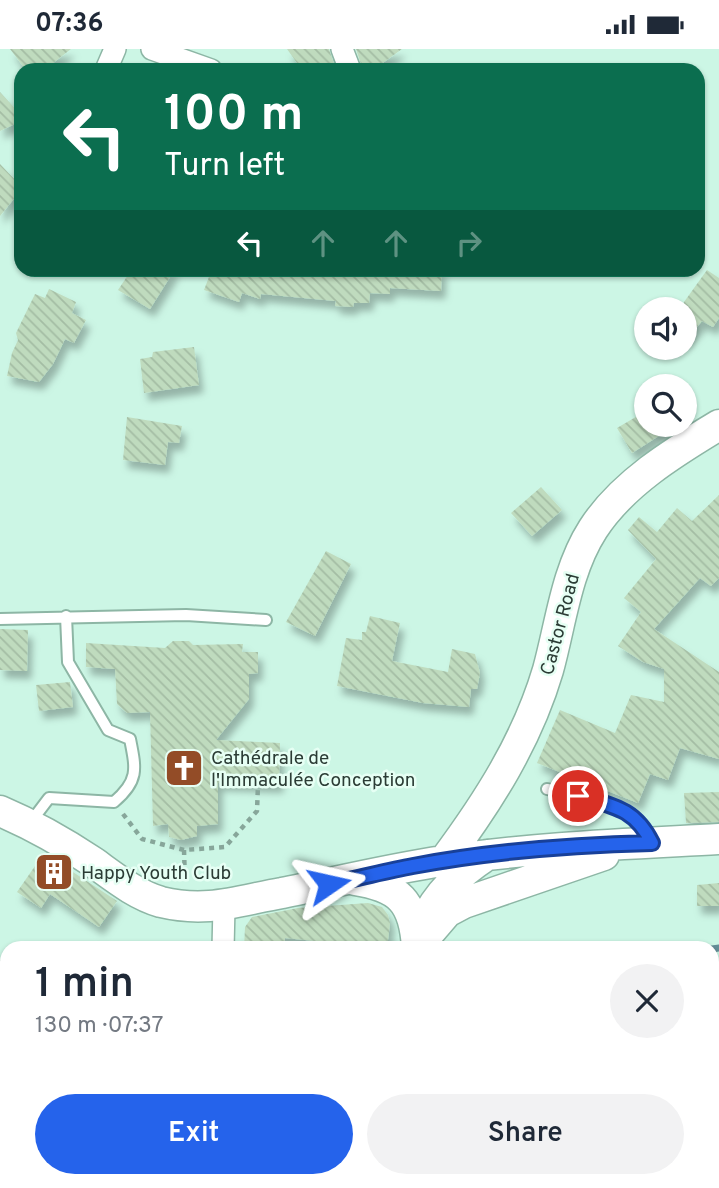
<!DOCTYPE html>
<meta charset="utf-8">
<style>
:root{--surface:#fff;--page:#f2f2f3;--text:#1f2937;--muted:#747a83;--accent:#2563eb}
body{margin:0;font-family:Overpass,sans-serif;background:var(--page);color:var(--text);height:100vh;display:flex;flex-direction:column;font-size:26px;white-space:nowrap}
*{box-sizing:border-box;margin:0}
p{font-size:23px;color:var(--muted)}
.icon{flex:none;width:38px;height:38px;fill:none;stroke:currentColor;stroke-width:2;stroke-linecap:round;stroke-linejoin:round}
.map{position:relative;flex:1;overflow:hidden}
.panel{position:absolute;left:0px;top:892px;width:719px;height:247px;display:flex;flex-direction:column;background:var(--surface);border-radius:21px 21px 0 0;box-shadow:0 2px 5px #0004}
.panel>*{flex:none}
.guide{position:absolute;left:14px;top:14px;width:691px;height:214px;border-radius:21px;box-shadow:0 2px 5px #0004;background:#0b6e4f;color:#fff;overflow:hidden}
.fabs{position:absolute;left:634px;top:248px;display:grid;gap:14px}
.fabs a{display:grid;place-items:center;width:63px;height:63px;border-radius:50%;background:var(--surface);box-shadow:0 2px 5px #0004;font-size:35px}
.pin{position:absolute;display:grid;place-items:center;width:60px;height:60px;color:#fff;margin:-30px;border:4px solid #fff;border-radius:50%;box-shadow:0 2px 7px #0007}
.me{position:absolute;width:77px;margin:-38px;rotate:79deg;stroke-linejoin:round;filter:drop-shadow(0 0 5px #0008)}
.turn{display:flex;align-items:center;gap:24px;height:147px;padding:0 35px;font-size:32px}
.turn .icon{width:91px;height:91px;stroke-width:2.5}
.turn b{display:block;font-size:49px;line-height:60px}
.lanes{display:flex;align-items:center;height:66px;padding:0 35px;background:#0003;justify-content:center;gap:35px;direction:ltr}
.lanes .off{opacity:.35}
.round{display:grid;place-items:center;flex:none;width:74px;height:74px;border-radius:37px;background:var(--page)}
.overview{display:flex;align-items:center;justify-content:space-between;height:119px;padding:0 35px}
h1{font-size:42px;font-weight:600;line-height:52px}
.primary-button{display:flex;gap:14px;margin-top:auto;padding:14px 35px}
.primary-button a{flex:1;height:80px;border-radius:42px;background:var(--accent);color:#fff;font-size:28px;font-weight:600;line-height:80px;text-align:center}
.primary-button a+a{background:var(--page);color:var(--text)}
.status{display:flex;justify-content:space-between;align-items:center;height:49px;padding:0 35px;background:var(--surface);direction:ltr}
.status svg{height:19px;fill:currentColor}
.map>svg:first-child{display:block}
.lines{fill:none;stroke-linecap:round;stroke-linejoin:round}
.stream{stroke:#638e97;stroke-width:7}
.building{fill:url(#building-back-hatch);filter:url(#shadow)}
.lane-casing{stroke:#8db6a5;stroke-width:14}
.street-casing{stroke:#8db6a5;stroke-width:24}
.secondary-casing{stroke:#8db6a5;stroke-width:33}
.path{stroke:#87a69a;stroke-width:4.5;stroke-dasharray:5 5;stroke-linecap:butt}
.lane{stroke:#fff;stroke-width:10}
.street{stroke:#fff;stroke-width:21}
.secondary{stroke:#fff;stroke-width:30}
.route-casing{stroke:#184099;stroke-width:18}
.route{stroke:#2563eb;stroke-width:12}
.labels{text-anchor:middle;stroke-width:5;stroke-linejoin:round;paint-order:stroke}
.street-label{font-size:19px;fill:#2b3c35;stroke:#e6fff4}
.poi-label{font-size:19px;fill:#2b3c35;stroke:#e6fff4;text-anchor:start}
</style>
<div class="status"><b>07:36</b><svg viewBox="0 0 49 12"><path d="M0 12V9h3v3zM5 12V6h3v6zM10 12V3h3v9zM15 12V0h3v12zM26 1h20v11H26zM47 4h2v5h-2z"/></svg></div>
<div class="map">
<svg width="719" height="1139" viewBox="0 0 719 1139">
<defs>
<pattern id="building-back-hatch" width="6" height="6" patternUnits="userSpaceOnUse" patternTransform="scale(1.75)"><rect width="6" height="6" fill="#bfdbbe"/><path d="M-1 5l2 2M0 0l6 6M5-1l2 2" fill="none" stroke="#a4bda4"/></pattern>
<filter id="shadow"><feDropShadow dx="4.5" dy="8" stdDeviation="3.5" flood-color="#0004"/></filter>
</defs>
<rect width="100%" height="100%" fill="#ccf6e5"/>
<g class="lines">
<path class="stream" d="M712 900 719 899"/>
</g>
<path class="building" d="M10 0H71L44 21H26Z
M287 0H329L336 21H302Z
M356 0H402L373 21H363Z
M0 43 21 66V72L0 82Z
M0 115 21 137V141L0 167Z
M132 220H175L150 260 118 241Z
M212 220H442L441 242 390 239V245L370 244 369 254H354L353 258 335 257 336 252 261 245 260 250 242 244 239 253 204 241Z
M707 221 719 229V269L713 278 702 272 684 293V253Z
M49 240 76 253 72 264 86 271 74 294 65 290 53 315 39 333 7 327 12 304 18 291 16 284 35 245 45 249Z
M194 298 199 336 144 344 140 310 152 308 153 303Z
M646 362V376H676L632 404 617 379Z
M127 368 182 377 179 394 168 393 165 416 123 411Z
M541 438 562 461 532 487 511 464Z
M719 446V529L711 537 700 529 654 580 719 623V710L680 699 668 731 650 725 638 754 537 714 560 661 615 684 631 646 664 653V620L643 613 618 597 641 563 624 549 656 510 628 481 639 468 657 483 677 459 692 472Z
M326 502 351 515 315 587 286 573Z
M370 567 400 574 392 612 448 623 452 600 475 605 480 624 477 640H471L469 658 423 654 337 637 346 589 362 591V583H366Z
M0 580 28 581 27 622 0 621Z
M173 592H189L193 596 243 595 242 603H258V624L249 625V650L216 691 280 694 279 736 218 734V775L197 777V787L181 791 169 788 168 775 153 777 150 663 127 664 117 655 115 620 86 618V594L165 599Z
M70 633 73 658 39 662 36 636Z
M719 743V773L686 774 684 744Z
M44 804 117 852 99 878 50 845 41 859 17 843Z
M719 834V857H697V836Z
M368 854 382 858 388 866 390 874 387 899 285 889 284 900H244L245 878 252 868 298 859Z"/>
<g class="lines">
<g class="lane-casing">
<path id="lane" d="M0 570 186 566 266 571
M547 740C584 748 631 753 650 790
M30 774 49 749 114 753C139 732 136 720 130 690L108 681 68 613 66 567"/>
</g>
<g class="street-casing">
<path id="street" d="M152 0 211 21
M342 0 350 21
M106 21 115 0
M223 900 224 857
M0 923 7 925
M231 1132V1139"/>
</g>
<g class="secondary-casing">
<path id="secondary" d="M0 762C33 776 63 793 93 813 114 828 136 846 161 853 207 864 237 852 282 844 336 833 389 820 443 812 535 798 627 795 719 790
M444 812C488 753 527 692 548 621 561 574 566 522 593 480 622 435 674 403 719 376
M355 831C399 838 414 852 417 898
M424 874C437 844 460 824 487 806
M417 898 447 863 464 854 604 806
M429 1132 430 1139"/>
</g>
<path class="path" d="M123 765 142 790 184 801 225 798 257 762 258 735
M184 801 185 832"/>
<use href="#lane" class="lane"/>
<use href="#street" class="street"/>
<use href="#secondary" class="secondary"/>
</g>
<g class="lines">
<g class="route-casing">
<path id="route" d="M329 835C357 830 385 822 413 817 491 802 572 796 652 794 635 759 613 757 578 747"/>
</g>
<use href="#route" class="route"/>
</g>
<defs>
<g id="church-square" transform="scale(2.0125)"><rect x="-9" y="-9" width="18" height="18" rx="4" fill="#934c27" stroke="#e6fff4"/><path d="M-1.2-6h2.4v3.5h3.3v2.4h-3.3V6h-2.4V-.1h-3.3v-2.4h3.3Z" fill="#fff"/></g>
<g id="building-square" transform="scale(2.0125)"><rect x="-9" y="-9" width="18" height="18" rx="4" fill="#934c27" stroke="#e6fff4"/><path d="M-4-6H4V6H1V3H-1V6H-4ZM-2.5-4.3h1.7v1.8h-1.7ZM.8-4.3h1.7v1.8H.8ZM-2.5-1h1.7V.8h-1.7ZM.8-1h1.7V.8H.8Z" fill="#fff"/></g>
</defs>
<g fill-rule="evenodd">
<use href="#church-square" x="184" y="719"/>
<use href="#building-square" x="54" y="823"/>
</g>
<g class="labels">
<g class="street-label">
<text transform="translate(559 575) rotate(-75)" y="7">Castor Road</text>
</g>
<g class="poi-label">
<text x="211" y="715">Cathédrale de<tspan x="211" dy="22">l'Immaculée Conception</tspan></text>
<text x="81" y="830">Happy Youth Club</text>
</g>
</g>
</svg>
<div class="fabs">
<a><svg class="icon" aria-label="sound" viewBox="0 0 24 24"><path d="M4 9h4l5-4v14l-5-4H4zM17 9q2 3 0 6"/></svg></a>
<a><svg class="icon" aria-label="search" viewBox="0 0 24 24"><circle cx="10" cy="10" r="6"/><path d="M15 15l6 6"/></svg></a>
</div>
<div class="pin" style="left:578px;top:747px;background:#d93025"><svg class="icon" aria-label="arrive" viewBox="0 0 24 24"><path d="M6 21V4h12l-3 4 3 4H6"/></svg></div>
<svg class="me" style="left:329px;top:835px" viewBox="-20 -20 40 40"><path d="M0-17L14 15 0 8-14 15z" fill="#2563eb" stroke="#fff" stroke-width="4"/></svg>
<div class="guide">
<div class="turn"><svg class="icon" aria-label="left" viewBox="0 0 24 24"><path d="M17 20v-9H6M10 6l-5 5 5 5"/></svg><div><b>100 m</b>Turn left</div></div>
<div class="lanes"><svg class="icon" aria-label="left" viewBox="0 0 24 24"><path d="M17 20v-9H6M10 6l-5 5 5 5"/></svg><svg class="icon off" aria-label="ahead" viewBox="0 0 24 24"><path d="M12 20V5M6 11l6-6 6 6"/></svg><svg class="icon off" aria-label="ahead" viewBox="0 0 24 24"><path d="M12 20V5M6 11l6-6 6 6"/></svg><svg class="icon off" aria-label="right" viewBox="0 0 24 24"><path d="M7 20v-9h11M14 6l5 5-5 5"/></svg></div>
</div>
<section class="panel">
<div class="overview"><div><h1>1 min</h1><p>130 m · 07:37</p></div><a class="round"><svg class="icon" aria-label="close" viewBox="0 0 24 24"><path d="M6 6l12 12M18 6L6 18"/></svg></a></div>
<div class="primary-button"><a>Exit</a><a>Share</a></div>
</section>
</div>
